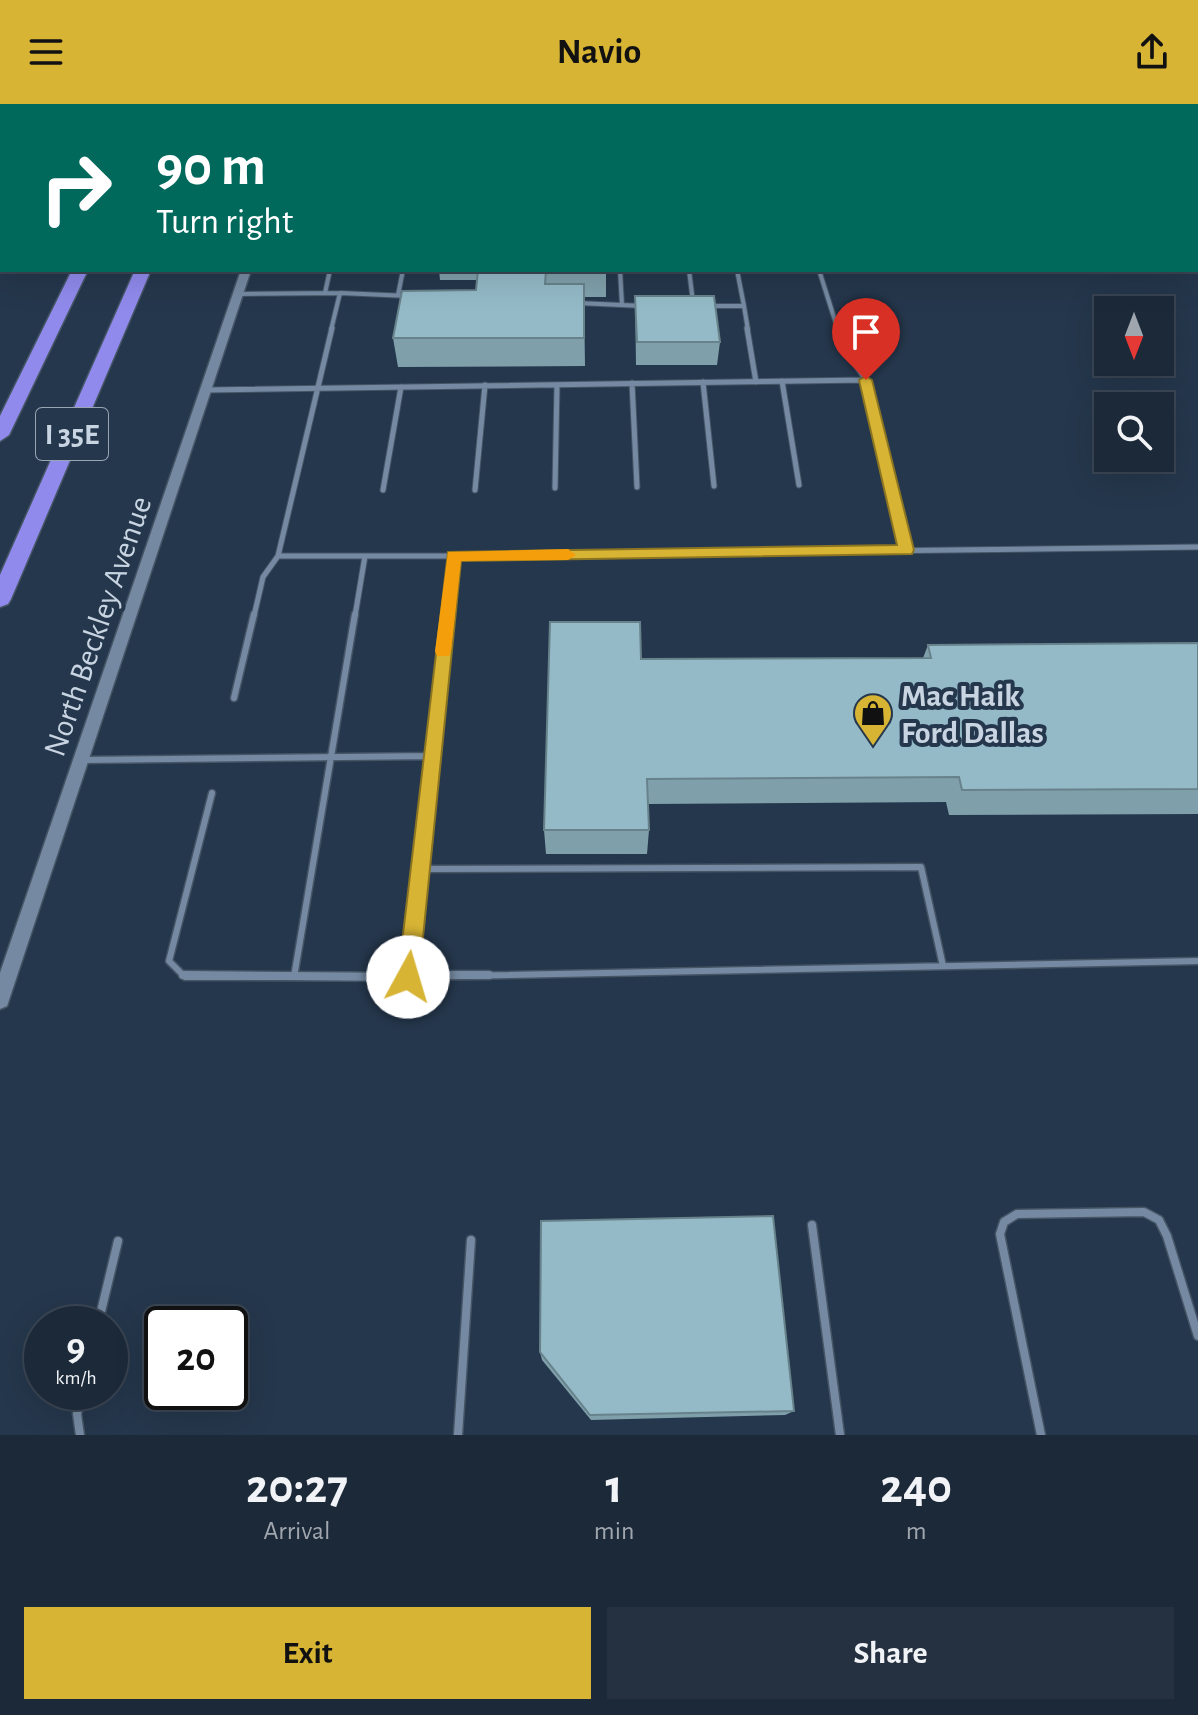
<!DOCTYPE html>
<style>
:root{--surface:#1c2939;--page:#253141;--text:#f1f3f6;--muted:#a0a6ae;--line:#3a4553;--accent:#d7b434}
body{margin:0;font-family:"Alegreya Sans",sans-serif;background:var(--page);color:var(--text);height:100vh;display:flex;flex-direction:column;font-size:30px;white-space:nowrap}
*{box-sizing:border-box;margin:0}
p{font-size:26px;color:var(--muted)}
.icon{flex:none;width:44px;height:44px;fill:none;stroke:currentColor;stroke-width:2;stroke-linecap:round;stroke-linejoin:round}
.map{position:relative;height:1331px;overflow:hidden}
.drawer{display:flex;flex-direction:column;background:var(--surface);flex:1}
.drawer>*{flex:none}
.hud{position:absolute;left:0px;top:0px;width:1198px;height:168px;box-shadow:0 8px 32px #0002,0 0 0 2px var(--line);background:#00695c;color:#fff;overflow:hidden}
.needle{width:52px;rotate:180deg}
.controls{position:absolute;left:1094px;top:192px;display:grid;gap:16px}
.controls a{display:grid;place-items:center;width:80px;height:80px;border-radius:0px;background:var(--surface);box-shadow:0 8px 32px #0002,0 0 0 2px var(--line);font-size:40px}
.speed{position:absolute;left:24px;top:1202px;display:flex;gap:16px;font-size:40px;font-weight:700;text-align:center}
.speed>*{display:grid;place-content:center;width:104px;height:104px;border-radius:50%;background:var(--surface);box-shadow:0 8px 32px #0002,0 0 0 2px var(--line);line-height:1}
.speed small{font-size:20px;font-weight:400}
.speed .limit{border:4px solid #111;border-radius:12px;background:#fff;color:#111}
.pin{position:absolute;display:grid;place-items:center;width:68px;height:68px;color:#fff;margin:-82px -34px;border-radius:50% 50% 50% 0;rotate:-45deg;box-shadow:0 0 8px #0007}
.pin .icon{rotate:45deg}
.me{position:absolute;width:88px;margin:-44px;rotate:6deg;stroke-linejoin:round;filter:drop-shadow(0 0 6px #0008)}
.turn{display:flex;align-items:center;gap:28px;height:168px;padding:0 24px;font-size:36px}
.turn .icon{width:104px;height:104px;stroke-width:2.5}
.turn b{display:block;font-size:56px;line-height:68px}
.eta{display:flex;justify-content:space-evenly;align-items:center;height:136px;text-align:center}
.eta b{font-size:48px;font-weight:600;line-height:56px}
.primary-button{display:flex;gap:16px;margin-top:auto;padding:16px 24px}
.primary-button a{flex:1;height:92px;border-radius:0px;background:var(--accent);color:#111;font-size:32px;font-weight:600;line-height:92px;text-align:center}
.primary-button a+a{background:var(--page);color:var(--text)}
header{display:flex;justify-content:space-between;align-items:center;height:104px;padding:0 24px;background:var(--accent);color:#111;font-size:36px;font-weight:600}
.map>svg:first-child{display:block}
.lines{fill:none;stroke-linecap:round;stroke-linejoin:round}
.service-far3-casing{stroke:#455566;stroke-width:6}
.service-far2-casing{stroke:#455566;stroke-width:7}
.service-far1-casing{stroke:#455566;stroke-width:9}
.service-casing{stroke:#455566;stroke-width:11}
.secondary-casing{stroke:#455566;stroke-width:3}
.motorway-casing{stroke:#455566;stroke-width:3}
.service-far3{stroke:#758aa2;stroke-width:4}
.service-far2{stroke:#758aa2;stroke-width:5}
.service-far1{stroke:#758aa2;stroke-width:6}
.service{stroke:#758aa2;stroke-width:8}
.secondary{fill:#758aa2;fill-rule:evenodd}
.motorway{fill:#908aec;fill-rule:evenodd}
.wall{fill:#7fa0ab}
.building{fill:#94bac7;stroke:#68828b;stroke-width:2}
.route{fill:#d7b434;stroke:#8c7522;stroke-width:2}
.slow{fill:#f59e0b}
.labels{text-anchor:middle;stroke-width:8;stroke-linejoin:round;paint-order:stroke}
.shield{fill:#25374c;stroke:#97a5b4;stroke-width:2}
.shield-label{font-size:30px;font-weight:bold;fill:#c8d4e1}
.street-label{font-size:32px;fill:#c8d4e1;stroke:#25374c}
.poi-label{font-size:32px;font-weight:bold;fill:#c8d4e1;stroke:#25374c;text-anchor:start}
</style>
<header><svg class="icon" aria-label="menu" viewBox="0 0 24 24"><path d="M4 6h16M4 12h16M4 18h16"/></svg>Navio<svg class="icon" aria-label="share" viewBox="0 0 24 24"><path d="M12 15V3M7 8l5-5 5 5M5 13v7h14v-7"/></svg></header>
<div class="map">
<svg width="1198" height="1331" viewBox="0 0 1198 1331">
<rect width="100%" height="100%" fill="#25374c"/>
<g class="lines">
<g class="service-far3-casing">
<path id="service-far3" d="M620 166 622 201
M689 166 693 198
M737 166 744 202
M819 166 838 226
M325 189 330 166
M340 189 409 192
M238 190 340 189 331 226
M398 191 403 166
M578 199 643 202
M710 202H744L748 226"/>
</g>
<g class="service-far2-casing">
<path id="service-far2" d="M332 224 278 452H454
M747 224 756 278
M837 224 843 242 866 276
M782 277 799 381
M703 278 714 382
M632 279 637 383
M207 286 866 276 906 446
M555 384 557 281
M383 386 401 283
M475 386 485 281
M254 512 263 473 278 452
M355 512 365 452
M447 512 454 452 1198 443"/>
</g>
<g class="service-far1-casing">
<path id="service-far1" d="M448 510 408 873 1198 857
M234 594 254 510
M82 656 431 652
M212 689 169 857 185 873H408
M419 765 921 763 943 862
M294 873 355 510"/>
</g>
<g class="service-casing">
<path id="service" d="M183 871 408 873
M408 871H489
M812 1121 840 1331
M98 1220 118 1137
M80 1331 77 1310 82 1288
M458 1331 471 1136
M1041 1331 1000 1130 1004 1118 1017 1110 1144 1108 1159 1116 1167 1132 1198 1232"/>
</g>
<g class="secondary-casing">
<path id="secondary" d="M0 119H2L0 128Z
M241 166H251L9 896 7 902 0 905V869Z"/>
</g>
<g class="motorway-casing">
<path id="motorway" d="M154 0H168L153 2Z
M208 0H222L207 2Z
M72 166H88L9 331 0 337V312Z
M135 166H151L11 495 8 500 0 503V471Z"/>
</g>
<use href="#service-far3" class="service-far3"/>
<use href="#service-far2" class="service-far2"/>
<use href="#service-far1" class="service-far1"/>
<use href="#service" class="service"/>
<use href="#secondary" class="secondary"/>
<use href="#motorway" class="motorway"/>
</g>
<path class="wall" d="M710 0H884L873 2H710Z
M439 166H606V193H584L585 262 398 263 393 234 476 186 477 176H440Z
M635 192 720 238 717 261H636Z
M1198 539V710L949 711 946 698 648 700 649 726 647 750H546L544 726 641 555 923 554 928 541Z
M540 1248 794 1307 785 1311 591 1316 542 1256Z"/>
<path class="building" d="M433 0H689V2H432Z
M742 0H771V1H742Z
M478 166H546L545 180H584V234H393L402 187 476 186Z
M635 192H714L720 238H637Z
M550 518H640L641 555 931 554 928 541 1198 539V685L962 686 959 673 647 675 649 726H544Z
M773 1112 794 1307 590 1311 540 1248 541 1117Z"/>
<path class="route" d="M866 272 872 276 914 446 912 450 461 457 419 873 416 880 408 883 401 880 398 873 448 448 897 441 859 276Z"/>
<path class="slow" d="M568 445 576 451 568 456 461 457 451 547 449 552H437L435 547 448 448Z"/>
<defs>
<g id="shop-pin" transform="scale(2)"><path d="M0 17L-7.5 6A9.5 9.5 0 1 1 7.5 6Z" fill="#d7b434" stroke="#25374c"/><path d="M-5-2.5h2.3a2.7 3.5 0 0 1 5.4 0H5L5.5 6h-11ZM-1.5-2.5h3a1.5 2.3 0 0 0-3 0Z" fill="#111"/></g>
</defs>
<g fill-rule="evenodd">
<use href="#shop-pin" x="873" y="609"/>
</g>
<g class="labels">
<rect class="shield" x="36" y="304" width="72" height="52" rx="6"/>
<g class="shield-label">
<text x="72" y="340">I 35E</text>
</g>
<g class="street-label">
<text transform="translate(97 522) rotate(-71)" y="11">North Beckley Avenue</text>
</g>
<g class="poi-label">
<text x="901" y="602">Mac Haik<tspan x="901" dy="37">Ford Dallas</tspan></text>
</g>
</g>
</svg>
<div class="controls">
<a><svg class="needle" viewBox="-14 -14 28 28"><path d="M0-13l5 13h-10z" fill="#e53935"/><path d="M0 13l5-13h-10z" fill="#a0a6ae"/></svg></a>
<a><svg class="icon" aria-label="search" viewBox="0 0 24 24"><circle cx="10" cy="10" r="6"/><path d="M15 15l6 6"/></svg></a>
</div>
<div class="speed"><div>9<small>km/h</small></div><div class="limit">20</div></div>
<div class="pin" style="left:866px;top:276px;background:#d93025"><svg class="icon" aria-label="arrive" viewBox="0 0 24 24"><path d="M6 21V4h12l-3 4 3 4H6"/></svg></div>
<svg class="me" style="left:408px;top:873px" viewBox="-20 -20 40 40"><circle r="19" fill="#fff"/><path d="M0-13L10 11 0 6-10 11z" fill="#d7b434"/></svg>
<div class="hud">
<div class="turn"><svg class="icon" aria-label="right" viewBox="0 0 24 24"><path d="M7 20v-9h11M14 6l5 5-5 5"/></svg><div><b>90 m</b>Turn right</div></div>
</div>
</div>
<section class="drawer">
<div class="eta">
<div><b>20:27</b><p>Arrival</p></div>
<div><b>1</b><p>min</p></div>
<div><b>240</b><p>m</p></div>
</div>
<div class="primary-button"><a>Exit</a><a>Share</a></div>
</section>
